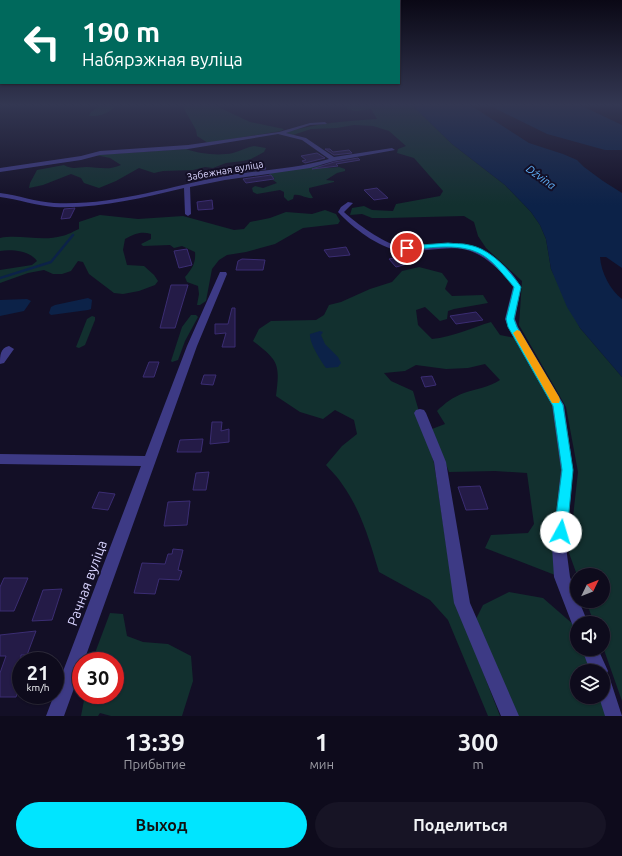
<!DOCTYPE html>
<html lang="ru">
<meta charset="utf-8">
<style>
:root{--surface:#0e0b1c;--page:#171425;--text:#f1f3f6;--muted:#9b9ba3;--line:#2e2b3b;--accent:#00e5ff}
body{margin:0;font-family:Ubuntu,sans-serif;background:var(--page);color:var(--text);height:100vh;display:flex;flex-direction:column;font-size:15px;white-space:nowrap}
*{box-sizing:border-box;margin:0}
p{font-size:13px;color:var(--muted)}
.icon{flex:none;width:22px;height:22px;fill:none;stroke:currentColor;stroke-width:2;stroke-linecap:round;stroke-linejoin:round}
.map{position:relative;height:716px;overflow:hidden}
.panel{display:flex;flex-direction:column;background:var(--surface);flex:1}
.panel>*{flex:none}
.hud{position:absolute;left:0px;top:0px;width:400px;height:84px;box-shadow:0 1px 3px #0004,0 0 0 1px var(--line);background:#00695c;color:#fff;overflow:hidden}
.needle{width:26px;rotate:47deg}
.buttons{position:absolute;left:570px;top:568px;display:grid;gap:8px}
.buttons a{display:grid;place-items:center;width:40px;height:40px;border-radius:50%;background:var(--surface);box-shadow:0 1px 3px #0004,0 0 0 1px var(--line);font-size:20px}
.speed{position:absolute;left:12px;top:652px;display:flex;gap:8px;font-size:20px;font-weight:700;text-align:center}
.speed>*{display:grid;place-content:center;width:52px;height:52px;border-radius:50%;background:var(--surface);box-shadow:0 1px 3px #0004,0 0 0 1px var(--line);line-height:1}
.speed small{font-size:10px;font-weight:400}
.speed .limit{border:6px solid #d22;background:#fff;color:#111}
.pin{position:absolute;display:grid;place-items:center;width:34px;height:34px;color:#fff;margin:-17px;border:2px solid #fff;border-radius:50%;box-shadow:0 1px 4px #0007}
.me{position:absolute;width:44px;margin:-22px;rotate:6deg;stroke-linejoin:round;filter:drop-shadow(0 0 3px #0008)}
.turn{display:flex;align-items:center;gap:14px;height:84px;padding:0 16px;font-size:18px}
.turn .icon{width:52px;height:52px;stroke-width:2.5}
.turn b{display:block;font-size:28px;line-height:34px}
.eta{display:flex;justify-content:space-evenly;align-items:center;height:68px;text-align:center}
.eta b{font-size:24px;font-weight:700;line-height:28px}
.action{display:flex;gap:8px;margin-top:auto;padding:8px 16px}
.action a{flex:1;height:46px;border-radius:24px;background:var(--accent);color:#111;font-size:16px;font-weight:700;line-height:46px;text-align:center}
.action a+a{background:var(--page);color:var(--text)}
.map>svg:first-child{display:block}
.green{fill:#12302f}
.water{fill:#0c2248}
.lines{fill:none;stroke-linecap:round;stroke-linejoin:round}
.stream{stroke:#0c2248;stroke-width:2.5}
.building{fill:#241b47;stroke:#3b2d73}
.minor{fill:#3d3a85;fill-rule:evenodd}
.route{fill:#00e5ff;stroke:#0095a6}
.slow{fill:#f59e0b}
.labels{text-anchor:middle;stroke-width:4;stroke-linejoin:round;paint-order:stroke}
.far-street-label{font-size:10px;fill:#d9d4ff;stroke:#130f26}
.far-water-label{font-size:11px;font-style:italic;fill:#62b6ff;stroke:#130f26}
.near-street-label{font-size:14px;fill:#d9d4ff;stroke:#130f26}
</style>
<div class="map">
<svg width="622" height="716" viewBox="0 0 622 716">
<rect width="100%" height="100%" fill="#130f26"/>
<path class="green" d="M101 105H116C111 113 98 117 89 116L91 112Z
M186 105H214L250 122 284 129 281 131 208 143 197 136 196 130 183 107Z
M347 105H412L452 144 505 185 531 212 540 225 546 239 551 269 580 328 622 377V701L603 647V623H594L586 601H603V575H577L569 553 578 472 566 407 519 325 522 281 486 248 478 236 474 222 464 216 387 218H372L362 214 350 215 352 208 364 206 372 210 393 211 396 204 440 196 443 191 414 158 397 153 398 149 406 146 389 131 373 126 354 125 337 128 311 129 293 135 285 133C315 123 346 121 377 119L371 109 356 111 347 109Z
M254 146 266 148 264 152 251 159 243 161 226 163 213 168 205 167 193 170 163 171 154 173 139 168 116 181 99 188 84 183 81 178 71 174 43 185 29 188 30 183 37 170 64 165C73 170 77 167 86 167 99 167 108 171 121 165L110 158 96 155 186 149C200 154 219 156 233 153 240 151 247 147 254 146Z
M321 165 329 168 339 167 345 169V171L337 173 326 180 334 181V182L309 188V191L313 198C306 199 301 194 294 195L293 199 288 201 284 197V192L280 190 257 194 253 192 252 188 255 186 263 188 277 183 273 180 275 178 270 177 269 173Z
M325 210 336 214 340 221 338 224 303 228 275 244 246 252 227 255 219 260 212 269 206 301 200 305H197L199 294 198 286 187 282 185 277C192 269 196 263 195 252L182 246 174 248 170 245 143 246 141 244 151 239V234C141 231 134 234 125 239L123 250 127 265 144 266 154 275 158 281 155 285 139 291 123 294 114 293 89 274 83 262 78 261 71 271 62 274H53L44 270 28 273 0 283V270L32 265 37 261C30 251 12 249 0 251V238C20 234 42 242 62 236 68 235 74 231 79 229V222L100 215 138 219 183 216 234 230 244 229 250 222 270 218 286 212 312 214Z
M419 267 442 273 448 281 445 289 452 296 483 295 488 303 454 309 448 311 447 319 440 321 425 307 416 310 418 325 432 339C453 337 471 328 491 322L500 335 515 338 553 404 562 467 555 575 485 548 491 535 528 533 534 524 527 473 495 471 449 472 432 429 445 424 437 411C445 403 453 397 464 393 476 389 489 387 500 380L485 364 468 368 446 369 416 365 405 371 384 373 391 381 413 391 434 463 451 577 476 654 500 716H488L448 620 430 600 379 572C370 542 361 510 342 484 338 477 331 471 326 465L342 446 357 434 354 420 335 410 323 419 300 412 276 396C280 364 279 361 253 341L259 329 271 321 316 320 324 315 329 305 341 302 370 289 392 282 402 271Z
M191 315H196L198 317 185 341 178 360 172 362 171 361 182 327Z
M92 316 95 317V320L85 345 79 348 76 347 87 319Z
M509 592 543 598 574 625 577 632V649H584L593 671H577V697H602L608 716H517L475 621 483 605Z
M110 613 123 614 127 636 143 642 168 644 191 656 193 681 182 716H111L100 713 98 716H81L85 695H115V661H92Z"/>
<path class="water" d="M412 105H470L529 143 563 154 577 160 584 167 603 181 622 193V268L606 257H600C601 272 610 290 622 299V377L580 328 567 307 551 269 546 239 540 225 531 212 505 185 452 144Z
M488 105H580L622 125V150H605L547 134Z
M88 298 92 300 91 309 88 310 51 315 49 313 51 307 55 305Z
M27 299 31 301 24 311 0 316V300Z
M320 331 323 332 321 335 325 344 338 357 341 363 338 367 326 368C321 361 309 343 310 334Z"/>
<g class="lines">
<path class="stream" d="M0 278 51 262 73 235"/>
</g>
<path class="building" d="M325 149H330L333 152 349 150 352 153 334 155Z
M317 153 325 158 305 163 302 161 306 160 301 156Z
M358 158 360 160 336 164 338 166 312 169 334 162Z
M252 165 254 168 264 166 266 169 239 172 236 167Z
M271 175 274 179 246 183 243 179Z
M377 188 388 198 374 200 364 190Z
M212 200 213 209 198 210 197 202Z
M75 208 70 218 61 219 64 209Z
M346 247 350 255 329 257 324 250Z
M187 249 192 265 179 268 174 251Z
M400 257 407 264 396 267 389 259Z
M242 259 265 260 263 270H236L238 261Z
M171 285H188L175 328H160Z
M232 308H235V347H222L226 333 215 334V324H228Z
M476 312 483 320 456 324 450 316Z
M149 362H159L154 377H143Z
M204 375H216L213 385 201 384Z
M432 376 436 385 425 387 421 377Z
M212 422H222L221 431 229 429V442L210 444Z
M203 439 201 452H177L180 440Z
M209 472 206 490H193L196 473Z
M480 486 488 509 466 510 458 487Z
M99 492 115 494 108 510 92 508Z
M190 501 187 525 164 526 168 502Z
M173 549 183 550 178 570 182 571 179 580 159 579 155 594 134 593 142 563 165 564 168 554H172Z
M4 578H28L14 611H0V587Z
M62 589 52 620 32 621 43 590Z
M36 631 27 655H21V671L17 681H21V683L16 697H0V673L6 656H0V635Z"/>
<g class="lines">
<path class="minor" d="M325 122 327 124 310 125 286 133 306 138 334 157 392 148 395 150 334 161 310 168 225 180 190 187 191 214 188 216 185 214 184 188C141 198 98 209 54 207 38 206 17 199 0 197V193C18 195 36 202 54 203 111 206 168 187 224 176 259 170 295 169 329 159L302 140 278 134 188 149 100 155 81 160 0 172V168L81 156 100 151 188 145 279 132 310 123Z
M348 202 353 203 344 212C356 223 383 243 399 246 416 248 434 244 451 244 480 243 507 262 521 287L515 319 518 327 564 405 573 470 566 547 570 577 577 596V601H579L588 623H577V630L574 629 554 577 552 547 561 470 552 405 508 327 505 319 513 287C508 278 500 271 492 264 460 236 435 255 398 250 379 248 352 227 339 213L338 212 341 207Z
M220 272H226L227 274 197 346 84 661H81V669L64 716H46L141 466 0 464V454L145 456 187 346Z
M9 346 14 349 4 363 0 364C0 356 0 348 9 346Z
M420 409 424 410 426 413 446 462 470 603 519 716H501L454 603 434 462 414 413 416 410Z
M582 649H598L608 671 606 675 609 676 622 716H605L599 697H603V671H590Z"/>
</g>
<linearGradient id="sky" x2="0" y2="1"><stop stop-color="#0a0815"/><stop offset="0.51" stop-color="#333752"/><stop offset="1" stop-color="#333752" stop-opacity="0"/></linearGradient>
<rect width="622" height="205" fill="url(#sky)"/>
<path class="route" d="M448 243C455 244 462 243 469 245 491 249 509 270 521 287L514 319 517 327 563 405 573 470 567 532 565 536 561 538 556 536 554 532 562 470 553 406 508 327 506 319 514 287C505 277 495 263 484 256 462 242 432 248 407 250L404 248 407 246Z"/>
<path class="slow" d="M517 330 520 331 559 397 560 400 559 403H552L513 333Z"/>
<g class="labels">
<g class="far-street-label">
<text transform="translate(225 170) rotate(-10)" y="4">Забежная вуліца</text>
</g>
<g class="far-water-label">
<text transform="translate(541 177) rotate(36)" y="4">Dźvina</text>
</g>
<g class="near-street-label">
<text transform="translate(87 583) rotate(-70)" y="5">Рачная вуліца</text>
</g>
</g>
</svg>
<div class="buttons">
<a><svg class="needle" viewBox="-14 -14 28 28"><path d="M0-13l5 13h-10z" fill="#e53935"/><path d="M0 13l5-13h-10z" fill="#9b9ba3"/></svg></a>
<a><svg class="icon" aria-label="sound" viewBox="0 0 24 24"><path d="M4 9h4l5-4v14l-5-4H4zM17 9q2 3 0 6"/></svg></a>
<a><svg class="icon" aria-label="layers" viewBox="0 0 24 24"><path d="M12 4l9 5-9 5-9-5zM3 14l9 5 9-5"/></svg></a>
</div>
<div class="speed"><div>21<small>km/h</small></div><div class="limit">30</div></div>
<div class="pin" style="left:407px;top:248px;background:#d93025"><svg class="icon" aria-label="arrive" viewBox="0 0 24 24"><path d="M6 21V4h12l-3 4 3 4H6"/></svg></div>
<svg class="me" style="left:561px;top:532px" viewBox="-20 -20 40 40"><circle r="19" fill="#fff"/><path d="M0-13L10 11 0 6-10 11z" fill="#00e5ff"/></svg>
<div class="hud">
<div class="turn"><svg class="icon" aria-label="left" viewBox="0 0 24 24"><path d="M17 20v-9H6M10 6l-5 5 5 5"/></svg><div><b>190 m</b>Набярэжная вуліца</div></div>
</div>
</div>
<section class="panel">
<div class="eta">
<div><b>13:39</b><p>Прибытие</p></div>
<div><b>1</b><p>мин</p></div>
<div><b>300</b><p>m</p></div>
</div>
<div class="action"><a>Выход</a><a>Поделиться</a></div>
</section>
